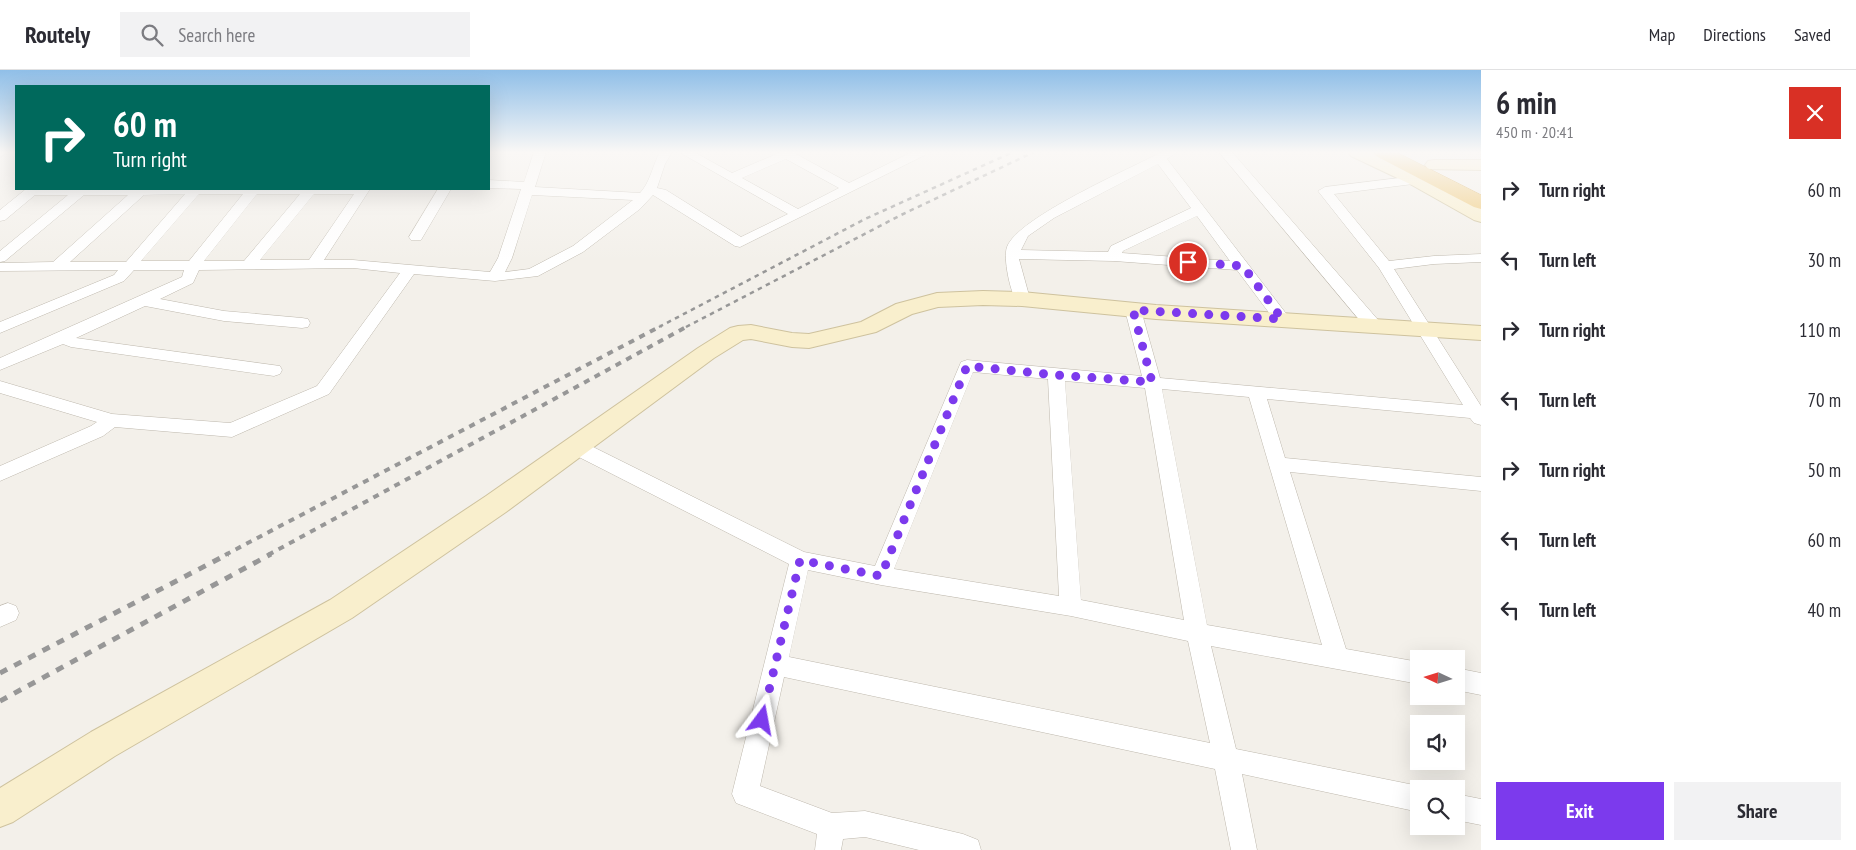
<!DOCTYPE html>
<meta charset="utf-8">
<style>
:root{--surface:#fff;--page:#f2f2f3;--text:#2b2b33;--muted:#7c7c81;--line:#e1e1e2;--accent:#7c3aed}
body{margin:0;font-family:"PT Sans Narrow",sans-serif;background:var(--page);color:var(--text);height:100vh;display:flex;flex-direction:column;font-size:19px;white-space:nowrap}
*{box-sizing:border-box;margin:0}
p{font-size:16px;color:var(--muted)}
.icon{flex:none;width:28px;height:28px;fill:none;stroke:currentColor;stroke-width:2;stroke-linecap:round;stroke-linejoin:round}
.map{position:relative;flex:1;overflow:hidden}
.details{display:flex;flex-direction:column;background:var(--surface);width:375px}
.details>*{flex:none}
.hud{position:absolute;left:15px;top:15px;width:475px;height:105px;border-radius:0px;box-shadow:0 5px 20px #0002;background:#00695c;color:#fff;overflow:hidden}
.needle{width:32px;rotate:274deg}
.controls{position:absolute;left:1410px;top:580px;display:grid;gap:10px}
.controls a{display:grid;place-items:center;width:55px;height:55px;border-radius:0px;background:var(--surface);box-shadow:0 5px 20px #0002;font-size:25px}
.pin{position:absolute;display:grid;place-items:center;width:42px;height:42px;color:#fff;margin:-21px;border:2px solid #fff;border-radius:50%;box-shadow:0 1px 5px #0007}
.me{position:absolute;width:55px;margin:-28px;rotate:13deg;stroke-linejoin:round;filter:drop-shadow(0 0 4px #0008)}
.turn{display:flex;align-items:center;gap:18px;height:105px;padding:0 15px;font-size:22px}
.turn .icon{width:65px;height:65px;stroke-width:2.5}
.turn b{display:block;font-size:35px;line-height:42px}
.round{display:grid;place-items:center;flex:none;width:52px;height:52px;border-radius:0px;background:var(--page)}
.headline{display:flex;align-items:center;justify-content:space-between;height:85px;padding:0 15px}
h1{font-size:30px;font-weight:800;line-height:38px}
.cta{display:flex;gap:10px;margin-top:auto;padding:10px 15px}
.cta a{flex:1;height:58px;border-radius:0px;background:var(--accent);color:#fff;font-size:20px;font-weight:800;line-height:58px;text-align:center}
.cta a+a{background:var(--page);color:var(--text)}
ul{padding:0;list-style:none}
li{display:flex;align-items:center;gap:15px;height:70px;padding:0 15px}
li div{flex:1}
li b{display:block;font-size:19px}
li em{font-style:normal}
header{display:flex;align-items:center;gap:30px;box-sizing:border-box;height:70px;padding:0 25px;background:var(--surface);border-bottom:1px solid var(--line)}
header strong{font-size:24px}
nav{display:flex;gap:28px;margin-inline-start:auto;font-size:18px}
.search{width:350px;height:45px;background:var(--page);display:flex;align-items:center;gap:12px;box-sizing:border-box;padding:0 18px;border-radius:0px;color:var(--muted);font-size:19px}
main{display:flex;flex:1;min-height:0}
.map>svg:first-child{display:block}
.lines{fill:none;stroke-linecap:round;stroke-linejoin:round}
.street-casing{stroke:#beb8ad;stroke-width:1}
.secondary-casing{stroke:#cec29e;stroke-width:2}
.highway-casing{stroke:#ce9f49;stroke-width:1}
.street{fill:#fff;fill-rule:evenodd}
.secondary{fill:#f9efcd;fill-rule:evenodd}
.highway{fill:#efc978;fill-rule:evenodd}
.rail-far2{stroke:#979797;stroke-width:2.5;stroke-dasharray:4.5 4.5;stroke-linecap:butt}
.rail-far1{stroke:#979797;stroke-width:4;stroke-dasharray:6 6;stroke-linecap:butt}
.rail{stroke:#979797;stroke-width:5;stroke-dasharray:8 8;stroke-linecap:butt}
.route{stroke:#7c3aed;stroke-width:9;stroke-dasharray:0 16.2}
</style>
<header>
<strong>Routely</strong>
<div class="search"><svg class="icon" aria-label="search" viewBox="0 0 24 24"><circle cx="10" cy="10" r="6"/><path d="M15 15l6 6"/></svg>Search here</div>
<nav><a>Map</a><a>Directions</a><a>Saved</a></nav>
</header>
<main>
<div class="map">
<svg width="1481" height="780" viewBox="0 0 1481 780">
<rect width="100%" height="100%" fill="#f3f0ea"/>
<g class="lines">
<g class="street-casing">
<path id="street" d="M0 82H8L0 87Z
M534 82H546L535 117 640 123C650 113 653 94 660 82H672L665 94 657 118 666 120 741 167 788 144 679 82H694L732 103 781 82H797L796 84 849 113 912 82H927L925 85 740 177 735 176 653 125 640 139 583 182 538 206 495 211 414 204 329 324 232 367 115 357 103 366 0 411V396L91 356 97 352 0 323V311L112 344 230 353 317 316 400 203 353 198 199 200 193 213 160 229 224 241 302 248 308 249 310 253 308 257 302 258 224 251 145 236 76 268 280 296 282 300 280 304 274 306 71 277 63 274 0 300V288L182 207 184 200H134L124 211 0 263V252L114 205 118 200 0 201V193L53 192 128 125H84L5 191 0 192V181L68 125H35L5 150 0 151V140L26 119H370L324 190H353L490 202 498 188 521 119 489 118V110L524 112ZM786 89 839 118 798 139 742 108ZM185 124 126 192H70L144 125ZM199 124H243L189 191H141ZM257 124H300L244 191H204ZM314 124H354L309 190H260ZM532 125 633 130 573 176 529 199 505 202 512 188Z
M1162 82H1177L1167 89 1288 246 1290 249 1288 252H1276L1237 200 1114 191 1019 189 1030 229 1027 232H1017C1010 222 1003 188 1007 177 1017 148 1131 98 1162 82ZM1158 94 1191 138 1111 176 1108 182 1021 180 1028 166 1054 148ZM1197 146 1230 191 1122 183 1123 181Z
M1219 82H1232L1379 251 1381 255 1379 259H1367Z
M1416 106 1422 110 1421 113 1334 124 1389 191 1434 186 1481 184V192L1434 194 1394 199 1481 336V355L1474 353 1470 348 1267 329 1285 388 1481 407V421L1290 402 1346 579 1419 592V614L1211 576 1236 679 1419 716 1426 719H1419V742L1242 704 1257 780H1231L1215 699 784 607 760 716 832 743 865 741 963 764 978 770 981 780H919L865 767 843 769 841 780H815L817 764 736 733 732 724 789 494 569 382 567 377 569 372 576 370 583 372 804 482 875 496 961 292 967 290 1142 306 1125 240 1127 237H1139L1141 240 1160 308 1463 335 1379 198 1318 121 1325 117ZM973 302 1048 309 1059 526 894 499ZM1065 311 1145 318 1184 550 1081 530ZM1162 319 1249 327 1322 575 1207 555ZM808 500 881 515 1071 546 1188 571 1210 673 789 587Z
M438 119H451L421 170H411L409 167Z
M8 533 16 536 19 543 16 550 0 557V536Z
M1456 598 1481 603V625L1456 620Z
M1456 724 1481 729V755L1456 750Z"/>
</g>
<g class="secondary-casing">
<path id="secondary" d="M1348 82H1371L1422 106 1481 138V152L1474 150 1410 114 1351 86Z
M1434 90H1481V100L1428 99 1425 95 1428 91Z
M983 221 1022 222 1156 235 1481 256V270L1156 249 1022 236 983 235 938 237 912 244 876 262 809 278 792 277 751 269 743 270 714 288 506 442 352 548 115 686 13 752 0 757V718L91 662 330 530 486 426 698 278 730 258 738 256 751 255 792 263 809 264 861 252 896 234 937 223Z"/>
</g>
<g class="highway-casing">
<path id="highway" d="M1373 82H1396L1481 125V139L1474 137 1376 86Z"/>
</g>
<use href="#street" class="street"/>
<use href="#secondary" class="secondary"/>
<use href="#highway" class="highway"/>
<path class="rail-far2" d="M659 257 865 149 1013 82
M686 257 901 145 1034 82"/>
<path class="rail-far1" d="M225 485 661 256
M268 485 688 256"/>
<path class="rail" d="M0 603 228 484
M0 631 271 484"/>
</g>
<linearGradient id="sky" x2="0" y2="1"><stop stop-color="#90bfe8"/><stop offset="0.43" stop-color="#faf8f6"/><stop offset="1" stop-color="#faf8f6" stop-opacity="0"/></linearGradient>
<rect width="1481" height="191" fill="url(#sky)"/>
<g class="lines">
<path class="route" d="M762 650 800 490 881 506 967 296 1056 305 1152 312 1133 240 1282 249 1243 196 1188 192"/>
</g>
</svg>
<div class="controls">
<a><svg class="needle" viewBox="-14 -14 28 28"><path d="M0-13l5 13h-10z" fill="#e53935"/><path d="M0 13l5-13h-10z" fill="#7c7c81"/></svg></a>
<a><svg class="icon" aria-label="sound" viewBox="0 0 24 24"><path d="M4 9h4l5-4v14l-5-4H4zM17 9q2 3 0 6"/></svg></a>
<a><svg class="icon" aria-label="search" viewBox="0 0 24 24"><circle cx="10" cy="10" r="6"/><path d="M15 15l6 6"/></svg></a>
</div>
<div class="pin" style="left:1188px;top:192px;background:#d93025"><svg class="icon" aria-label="arrive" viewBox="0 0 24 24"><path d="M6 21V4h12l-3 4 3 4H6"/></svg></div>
<svg class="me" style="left:762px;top:650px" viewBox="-20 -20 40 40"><path d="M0-17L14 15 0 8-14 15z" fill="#7c3aed" stroke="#fff" stroke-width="4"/></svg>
<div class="hud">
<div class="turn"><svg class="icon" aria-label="right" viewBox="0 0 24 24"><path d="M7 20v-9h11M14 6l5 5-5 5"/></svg><div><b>60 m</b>Turn right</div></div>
</div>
</div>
<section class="details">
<div class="headline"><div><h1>6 min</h1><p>450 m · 20:41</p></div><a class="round" style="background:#d93025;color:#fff"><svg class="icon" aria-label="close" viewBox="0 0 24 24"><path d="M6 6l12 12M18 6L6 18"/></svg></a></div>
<ul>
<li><svg class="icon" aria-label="right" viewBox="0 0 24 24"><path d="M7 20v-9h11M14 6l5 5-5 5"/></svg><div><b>Turn right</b></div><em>60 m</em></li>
<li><svg class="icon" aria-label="left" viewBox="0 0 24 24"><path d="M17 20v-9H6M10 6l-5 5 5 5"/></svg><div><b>Turn left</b></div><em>30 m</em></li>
<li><svg class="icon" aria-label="right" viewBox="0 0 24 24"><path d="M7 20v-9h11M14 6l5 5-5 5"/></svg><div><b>Turn right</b></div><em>110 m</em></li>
<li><svg class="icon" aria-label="left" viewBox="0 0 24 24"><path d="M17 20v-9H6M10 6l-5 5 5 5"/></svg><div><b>Turn left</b></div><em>70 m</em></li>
<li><svg class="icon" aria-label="right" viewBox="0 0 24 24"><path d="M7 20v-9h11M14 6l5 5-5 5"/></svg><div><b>Turn right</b></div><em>50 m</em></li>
<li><svg class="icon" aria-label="left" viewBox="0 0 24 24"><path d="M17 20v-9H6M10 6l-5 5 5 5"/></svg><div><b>Turn left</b></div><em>60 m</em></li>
<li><svg class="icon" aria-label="left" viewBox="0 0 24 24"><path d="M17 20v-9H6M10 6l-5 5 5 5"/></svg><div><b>Turn left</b></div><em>40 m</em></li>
</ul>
<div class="cta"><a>Exit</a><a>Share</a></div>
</section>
</main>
